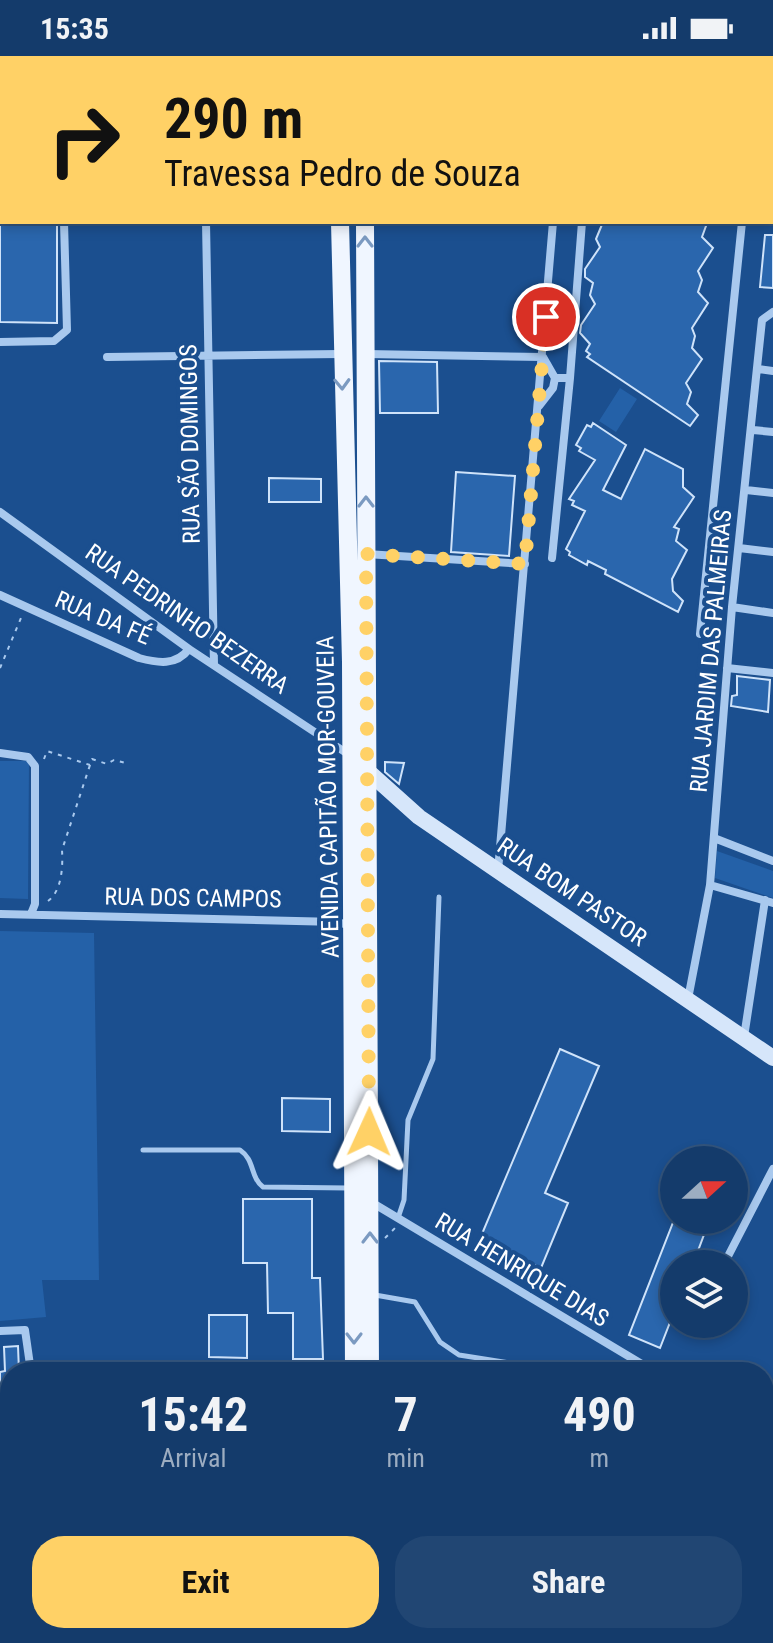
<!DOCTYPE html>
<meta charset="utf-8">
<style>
:root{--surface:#143b6b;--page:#214673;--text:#f1f3f6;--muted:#9dadc1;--line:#33557e;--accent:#ffd166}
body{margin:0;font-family:"Roboto Condensed",sans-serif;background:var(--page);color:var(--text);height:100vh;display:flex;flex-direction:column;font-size:30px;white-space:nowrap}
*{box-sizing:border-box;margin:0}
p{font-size:26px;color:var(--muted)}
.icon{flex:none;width:44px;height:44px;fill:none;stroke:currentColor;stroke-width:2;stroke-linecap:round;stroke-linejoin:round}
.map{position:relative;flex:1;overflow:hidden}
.sheet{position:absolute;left:0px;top:1306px;width:774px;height:282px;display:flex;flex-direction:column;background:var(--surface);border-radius:32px 32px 0 0;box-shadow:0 4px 12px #0003,0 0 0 2px var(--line)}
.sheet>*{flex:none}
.banner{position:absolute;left:0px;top:0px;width:774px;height:168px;box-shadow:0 4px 12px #0003,0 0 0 2px var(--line);background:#ffd166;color:#111;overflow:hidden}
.needle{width:52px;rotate:69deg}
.fabs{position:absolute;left:660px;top:1090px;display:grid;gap:16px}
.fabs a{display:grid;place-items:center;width:88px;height:88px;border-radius:50%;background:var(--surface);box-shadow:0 4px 12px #0003,0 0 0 2px var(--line);font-size:40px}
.pin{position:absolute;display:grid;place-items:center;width:68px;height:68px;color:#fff;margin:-34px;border:4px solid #fff;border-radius:50%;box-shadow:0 2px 8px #0007}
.me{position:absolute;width:88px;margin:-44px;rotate:1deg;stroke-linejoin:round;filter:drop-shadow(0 0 6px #0008)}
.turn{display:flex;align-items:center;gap:28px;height:168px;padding:0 32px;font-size:36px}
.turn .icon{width:104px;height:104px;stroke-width:2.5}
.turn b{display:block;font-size:56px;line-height:68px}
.eta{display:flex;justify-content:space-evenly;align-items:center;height:136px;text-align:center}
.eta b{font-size:48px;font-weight:700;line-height:56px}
.action{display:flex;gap:16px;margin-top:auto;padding:16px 32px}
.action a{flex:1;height:92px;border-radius:32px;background:var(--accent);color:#111;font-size:32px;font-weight:700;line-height:92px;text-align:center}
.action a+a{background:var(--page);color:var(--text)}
.status{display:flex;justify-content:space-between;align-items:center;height:56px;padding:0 40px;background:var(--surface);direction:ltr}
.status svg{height:22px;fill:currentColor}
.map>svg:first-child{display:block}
.green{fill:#2461a8}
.building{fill:#2a66ad;stroke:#cfe3fa;stroke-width:2}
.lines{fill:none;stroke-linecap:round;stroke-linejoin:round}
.path{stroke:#a9c9ee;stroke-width:2;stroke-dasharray:4 6;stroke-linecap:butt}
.lane{stroke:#a9c9ee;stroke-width:5}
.street{stroke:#a9c9ee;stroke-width:8}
.secondary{stroke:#d6e6fa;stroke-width:16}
.primary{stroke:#f0f6ff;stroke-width:18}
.oneway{stroke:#7b9ac1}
.route{stroke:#ffd166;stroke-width:14;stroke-dasharray:0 25.2}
.labels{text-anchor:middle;stroke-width:8;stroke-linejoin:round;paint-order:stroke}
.street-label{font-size:24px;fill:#fff;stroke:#1b4f8f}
</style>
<div class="status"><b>15:35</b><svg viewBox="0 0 49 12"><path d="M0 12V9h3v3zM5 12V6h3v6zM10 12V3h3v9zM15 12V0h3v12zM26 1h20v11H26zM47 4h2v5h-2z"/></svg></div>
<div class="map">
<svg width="773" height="1587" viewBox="0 0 773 1587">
<rect width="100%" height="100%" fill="#1b4f8f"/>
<path class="green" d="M620 332 637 343 616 376 599 365Z
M0 705H29L28 843 0 842Z
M717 795 773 815V842L715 822Z
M0 875 94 877 99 1224H42L46 1261 0 1265Z
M10 1429V1571L0 1569V1430Z"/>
<path class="building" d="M0 166H57V267L0 266Z
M603 166H700L706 170 702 181 713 192 698 215 702 224 698 236 708 247 692 272 695 280 692 292 702 303 686 327 691 336 687 348 698 359 690 370 587 301 590 298 586 295 590 288 580 277 581 269 595 248 590 239 593 227 585 221V213L600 191 596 183Z
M765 179H773V232L760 231Z
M379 305 437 306 438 357H380Z
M593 367 626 389 603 434 621 443 645 393 683 413V431L694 441 674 471 679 473 676 485 687 494 672 523 673 535 683 545 678 556 605 518 606 514 588 505 587 509 569 499 570 496 566 493 585 455 572 449 574 445 569 443 595 404 579 395 581 392 576 389 587 369 591 371Z
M456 416 515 420 509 500 451 496Z
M269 422 321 423V446H269Z
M737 620 770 624 768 656 731 650 732 640 737 639Z
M385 706 404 707 399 728 385 716Z
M560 993 599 1010 545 1137 568 1147 541 1212 479 1185Z
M282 1042 330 1043V1076L282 1075Z
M243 1143H312V1222H320L323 1303H293V1257H268L267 1207H243Z
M674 1164 705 1176 693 1208H674V1256L660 1292 629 1279Z
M209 1259H247V1302L209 1301Z
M18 1290 19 1316H10V1329L0 1330V1316L5 1315 4 1291Z
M10 1363V1402L0 1403V1364Z"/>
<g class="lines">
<path class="path" d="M0 612 21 562
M44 703 47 695 90 709 92 703 107 708 114 704 126 707
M48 845C62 835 63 810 62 794L90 709
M385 1182 395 1172"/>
<path class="lane" d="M438 2V0
M752 2V0
M143 1094H240C255 1104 250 1121 263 1131L348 1132
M398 1162 404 1144 408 1064 433 1003 439 841
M375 1239 415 1246 440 1286 459 1299 567 1316"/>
<path class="street" d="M5 0V2
M205 0V2
M572 2V0
M0 134H2
M206 166 214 609
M0 286 54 285 67 274 64 166
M366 298 543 301 555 322 553 332 539 350
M107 301 341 298
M758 313 773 315
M555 322H570L582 166
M753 374 773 376
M746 434 773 437
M0 456 189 593 351 700
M739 492 773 496
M366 498 525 508
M552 502 570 322
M0 539 139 602C158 607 176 610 189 593
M732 551 773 557
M700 578 742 166
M727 612 773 617
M0 697 28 701 35 710V848L31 858
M714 782 773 805
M498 815 553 166
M710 829 773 847
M0 858 338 866 350 870
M688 943 710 829 732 551 762 264 773 256
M744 981 765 844
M371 1146 655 1316
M724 1208 773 1113
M0 1275 25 1274 31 1316
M0 1346 10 1345
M764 1372 773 1377
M0 1421H10
M0 1573 10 1575
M21 1578 46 1584
M619 1587 621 1578"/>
<path class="secondary" d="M361 709 419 761 773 1002"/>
<path class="primary" d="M339 0V2
M364 0V2
M621 0 624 2
M654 0 657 2
M772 71H773
M772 86 773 87
M340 166 351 606 354 1316
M365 166 370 1316
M355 1578V1587
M372 1578V1587"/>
</g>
<defs><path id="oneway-chevron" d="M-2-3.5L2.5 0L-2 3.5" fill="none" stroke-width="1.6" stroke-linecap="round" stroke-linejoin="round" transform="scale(2)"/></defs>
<g class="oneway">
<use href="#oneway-chevron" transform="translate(365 186) rotate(-90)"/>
<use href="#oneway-chevron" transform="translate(342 328) rotate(88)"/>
<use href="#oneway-chevron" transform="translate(366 446) rotate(-90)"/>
<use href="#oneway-chevron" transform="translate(370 1182) rotate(-90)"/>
<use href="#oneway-chevron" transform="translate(354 1282) rotate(90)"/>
</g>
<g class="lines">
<path class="route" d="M369 1076 366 498 525 508 546 261"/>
</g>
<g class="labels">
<g class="street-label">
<text transform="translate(190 388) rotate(-91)" y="8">RUA SÃO DOMINGOS</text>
<text transform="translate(103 562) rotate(23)" y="8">RUA DA FÉ</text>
<text transform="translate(187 563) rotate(35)" y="8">RUA PEDRINHO BEZERRA</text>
<text transform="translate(711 595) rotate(-85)" y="8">RUA JARDIM DAS PALMEIRAS</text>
<text transform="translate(328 741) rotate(-91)" y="8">AVENIDA CAPITÃO MOR-GOUVEIA</text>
<text transform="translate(572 836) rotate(34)" y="8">RUA BOM PASTOR</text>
<text transform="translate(193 842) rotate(1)" y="8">RUA DOS CAMPOS</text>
<text transform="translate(522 1214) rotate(31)" y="8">RUA HENRIQUE DIAS</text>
</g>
</g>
</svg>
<div class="fabs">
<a><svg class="needle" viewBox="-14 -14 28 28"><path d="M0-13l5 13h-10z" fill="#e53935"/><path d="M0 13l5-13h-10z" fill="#9dadc1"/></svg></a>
<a><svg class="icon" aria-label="layers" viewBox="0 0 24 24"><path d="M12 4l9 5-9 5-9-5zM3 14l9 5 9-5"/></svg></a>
</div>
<div class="pin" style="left:546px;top:261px;background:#d93025"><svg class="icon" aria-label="arrive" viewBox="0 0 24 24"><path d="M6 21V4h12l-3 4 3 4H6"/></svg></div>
<svg class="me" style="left:369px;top:1076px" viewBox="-20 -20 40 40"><path d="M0-17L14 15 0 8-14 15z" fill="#ffd166" stroke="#fff" stroke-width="4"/></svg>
<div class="banner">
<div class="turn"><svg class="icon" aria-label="right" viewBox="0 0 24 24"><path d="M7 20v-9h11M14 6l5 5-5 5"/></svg><div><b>290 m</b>Travessa Pedro de Souza</div></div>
</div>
<section class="sheet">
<div class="eta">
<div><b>15:42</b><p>Arrival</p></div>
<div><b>7</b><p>min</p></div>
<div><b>490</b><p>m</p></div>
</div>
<div class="action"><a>Exit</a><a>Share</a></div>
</section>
</div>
